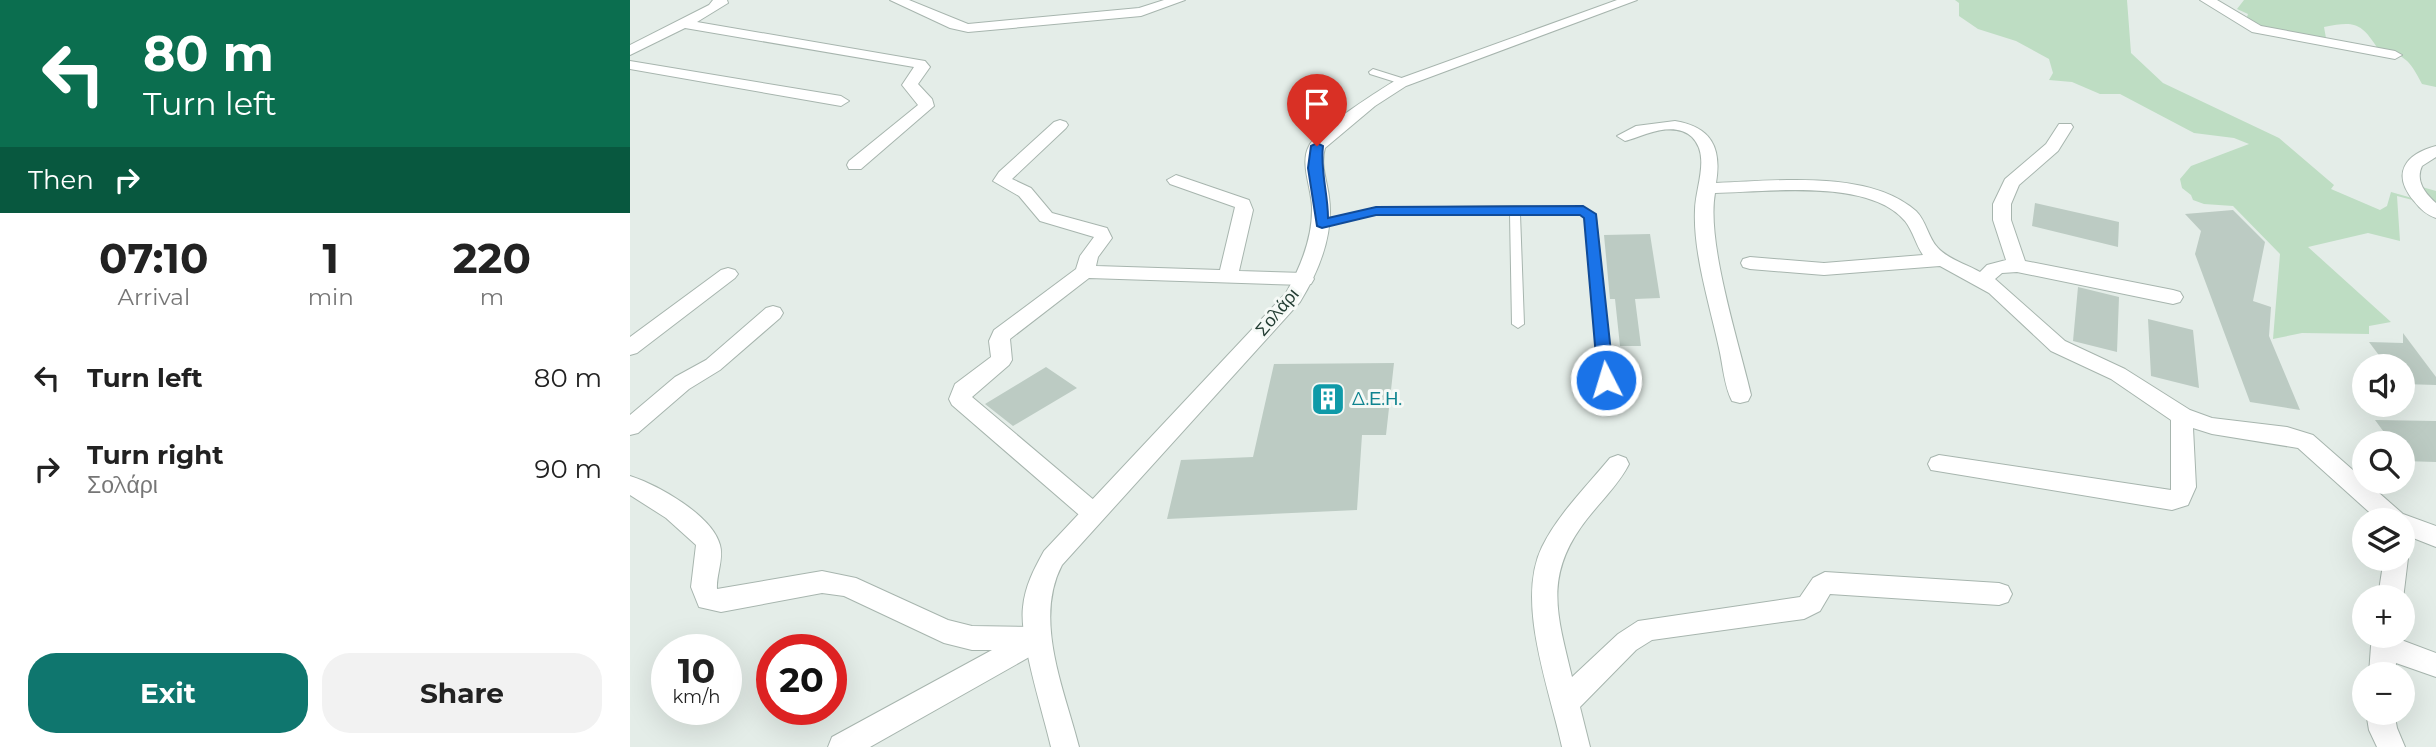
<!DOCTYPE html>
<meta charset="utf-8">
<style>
:root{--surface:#fff;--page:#f2f2f2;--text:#222;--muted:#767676;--accent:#0f766e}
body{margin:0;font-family:Montserrat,sans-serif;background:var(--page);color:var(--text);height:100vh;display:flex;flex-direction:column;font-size:26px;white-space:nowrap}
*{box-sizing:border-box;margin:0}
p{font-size:23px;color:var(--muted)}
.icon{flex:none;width:38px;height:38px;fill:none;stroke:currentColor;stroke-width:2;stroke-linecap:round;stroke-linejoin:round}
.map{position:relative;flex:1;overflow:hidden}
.side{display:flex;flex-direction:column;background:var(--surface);width:630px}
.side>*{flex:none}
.top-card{background:#0b6e4f;color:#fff;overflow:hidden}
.buttons{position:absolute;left:1722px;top:354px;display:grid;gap:14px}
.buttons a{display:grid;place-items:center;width:63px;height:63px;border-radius:50%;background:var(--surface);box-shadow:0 7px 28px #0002;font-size:35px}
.speed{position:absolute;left:21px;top:634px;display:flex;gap:14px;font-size:35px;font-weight:700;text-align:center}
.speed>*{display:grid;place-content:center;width:91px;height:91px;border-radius:50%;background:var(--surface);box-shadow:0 7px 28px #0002;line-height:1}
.speed small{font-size:18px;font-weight:400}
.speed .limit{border:10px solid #d22;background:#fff;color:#111}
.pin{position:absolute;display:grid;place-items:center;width:60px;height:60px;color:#fff;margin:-72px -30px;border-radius:50% 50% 50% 0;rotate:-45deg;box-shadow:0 0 7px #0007}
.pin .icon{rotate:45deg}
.me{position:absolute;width:77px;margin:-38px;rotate:355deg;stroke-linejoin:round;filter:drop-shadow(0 0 5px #0008)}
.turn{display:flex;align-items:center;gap:24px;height:147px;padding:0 28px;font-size:32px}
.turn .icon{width:91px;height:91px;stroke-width:2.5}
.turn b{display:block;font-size:49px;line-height:60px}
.then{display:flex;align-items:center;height:66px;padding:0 28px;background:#0003;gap:14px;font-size:26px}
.eta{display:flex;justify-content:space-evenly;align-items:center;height:119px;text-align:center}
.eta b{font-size:42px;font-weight:700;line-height:49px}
.cta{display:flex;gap:14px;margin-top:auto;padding:14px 28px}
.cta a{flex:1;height:80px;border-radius:28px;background:var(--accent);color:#fff;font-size:28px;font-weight:700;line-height:80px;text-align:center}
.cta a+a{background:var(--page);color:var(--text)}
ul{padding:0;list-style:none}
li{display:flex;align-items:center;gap:21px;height:91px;padding:0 28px}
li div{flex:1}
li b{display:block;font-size:26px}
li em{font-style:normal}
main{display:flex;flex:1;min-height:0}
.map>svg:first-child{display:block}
.green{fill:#beddc3}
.building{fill:#bccbc3}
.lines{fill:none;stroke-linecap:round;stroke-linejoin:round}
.service-casing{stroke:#a7b5ae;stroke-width:2}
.minor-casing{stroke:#a7b5ae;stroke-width:2}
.tertiary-casing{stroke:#a7b5ae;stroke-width:2}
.service{fill:#fff;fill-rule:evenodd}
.minor{fill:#fff;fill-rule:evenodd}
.tertiary{fill:#fff;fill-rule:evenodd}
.route{fill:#1a73e8;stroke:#114b97;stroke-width:2}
.labels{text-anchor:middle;stroke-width:6;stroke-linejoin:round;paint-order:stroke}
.street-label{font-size:18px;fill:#243e34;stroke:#f5f9f6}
.culture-label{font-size:18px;fill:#0d838f;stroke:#f5f9f6;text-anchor:start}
</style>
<main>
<section class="side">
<div class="top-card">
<div class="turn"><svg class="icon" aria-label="left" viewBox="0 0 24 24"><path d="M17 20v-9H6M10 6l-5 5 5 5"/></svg><div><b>80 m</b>Turn left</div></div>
<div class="then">Then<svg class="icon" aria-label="right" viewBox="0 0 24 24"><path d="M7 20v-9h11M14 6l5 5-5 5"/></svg></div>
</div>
<div class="eta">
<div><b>07:10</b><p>Arrival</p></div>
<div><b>1</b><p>min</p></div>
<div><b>220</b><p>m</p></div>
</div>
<ul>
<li><svg class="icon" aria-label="left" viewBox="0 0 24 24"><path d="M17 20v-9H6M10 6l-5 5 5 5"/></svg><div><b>Turn left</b></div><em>80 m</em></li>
<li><svg class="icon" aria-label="right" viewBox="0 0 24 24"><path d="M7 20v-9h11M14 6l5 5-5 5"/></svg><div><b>Turn right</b><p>Σολάρι</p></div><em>90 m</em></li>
</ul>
<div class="cta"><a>Exit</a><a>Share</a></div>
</section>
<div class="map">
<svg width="1806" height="747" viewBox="0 0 1806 747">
<rect width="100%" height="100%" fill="#e4ede8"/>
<path class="green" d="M1325 0H1497L1501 53 1533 83 1649 138 1704 185 1701 189 1750 210 1757 206 1761 192 1796 202 1792 187 1806 191V206L1767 196 1770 241 1738 233 1678 247 1761 322 1739 326V334L1672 333 1643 339 1650 254 1603 206 1574 204 1563 200 1561 195 1552 188 1550 179 1561 166 1619 144 1604 138 1564 133 1490 94H1470L1442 82 1419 80 1423 73 1419 59 1386 41 1348 29 1329 16V3Z
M1614 0H1806V87L1792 84C1779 59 1775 55 1748 49 1731 22 1724 21 1694 27L1696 38 1631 27 1616 20 1618 14 1607 9Z"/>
<path class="building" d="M1405 203 1489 222 1488 247 1402 226Z
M1603 210 1635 242 1623 301 1641 307 1639 336 1670 410 1620 402 1565 254 1571 231 1555 214Z
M1020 234 1030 298 1005 299 1011 346H990L985 299H980L974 235Z
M1448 287 1489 297 1487 352 1443 341Z
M1518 319 1563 330 1569 388 1521 376Z
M1773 333 1806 377V385L1773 384V366H1757L1739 342 1773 343Z
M764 363 756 435H732L727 510 537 519 551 460 623 457 644 364Z
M416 367 447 388 383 426 355 404Z
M1745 420 1806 421V462L1773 461V443H1762Z"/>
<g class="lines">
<g class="service-casing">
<path id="service" d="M743 69 778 80 779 82 775 85 740 74 739 72Z
M885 206 953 207 966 217 982 381 980 384H972L970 381 956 218 950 213 890 214 894 324 888 328 882 324 880 214H746L692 226 687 223 692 220 746 208Z"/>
</g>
<g class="minor-casing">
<path id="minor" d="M83 0H97L98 3 67 22 295 61 300 67 288 84 302 99 304 106 231 169H219L217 165 219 161 288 105 272 85 284 67 55 28 0 55V45L79 5Z
M260 0H279L338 24 509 8 534 0H555L511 16 338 32 320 28Z
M1570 0H1587L1631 26 1765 51 1772 55 1765 59 1622 32Z
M0 61 211 96 219 101 211 106 0 69Z
M430 120 436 122 438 125 436 128 382 179 401 188 422 213 477 228 482 238 468 257 466 266 590 270 605 207 540 184 537 180 546 175 619 200 623 210 609 271 674 273 681 274 684 279 681 284 674 285 459 278 380 339 382 360 379 365 342 397 471 506 475 513 471 520 463 523 455 520 322 405 319 399 325 384 361 357 359 341 364 330 446 269 450 256 464 237 410 221 389 196 363 181 369 172 424 122Z
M1045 121C1081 127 1092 147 1086 183 1145 181 1239 169 1286 211 1297 222 1298 238 1308 248 1318 259 1338 265 1350 272L1357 265 1376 260 1363 220V204L1375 179 1416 144 1429 124H1441L1443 127 1428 151 1389 185 1381 204V220L1395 261 1543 290 1550 292 1553 297 1550 302 1543 304 1387 272 1372 273 1365 279 1435 341 1495 369 1560 410 1582 418 1657 427 1683 435 1773 514 1806 526V547L1773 534V520H1748L1668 448 1582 434 1563 428 1566 487 1558 505 1542 510 1301 470 1298 464 1301 458 1309 455 1541 490V420L1481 379 1421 351 1359 293 1310 266 1194 275 1120 269 1113 267 1111 263 1113 259 1120 257 1194 263 1293 255C1286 245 1283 231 1275 221 1239 178 1135 192 1085 193 1076 242 1109 343 1121 395L1118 401 1110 403 1102 401C1094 386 1093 365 1089 348 1080 306 1063 253 1065 210 1065 188 1081 156 1062 137 1043 120 1014 136 995 141L987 136 1006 126Z
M1806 146V157L1792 166C1785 181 1795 193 1806 203V218C1797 215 1790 209 1784 201 1761 174 1775 154 1806 146Z
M98 268 105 270 108 274 105 278 7 353 0 355V337L91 270Z
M143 306 150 308 153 313 150 318 90 370 59 389 8 433 0 435V415L45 377 76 360 136 308Z
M988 455 996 458 999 464C989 484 971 501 957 519 913 575 927 614 942 677L988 634 1008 621 1170 597 1183 578 1195 572 1369 583 1378 586 1382 594 1378 602 1369 605 1200 594 1190 611 1174 619 1022 640 1006 650 950 707 960 747H932C920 690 885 602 912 547 928 514 957 486 980 458Z
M0 476C28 485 82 515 90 545 94 559 86 575 87 589L192 571 226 578 318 620 342 626 408 627 417 631 421 639 417 647 240 747H198L202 737 362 650H342L314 643 214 596 192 593 91 612 69 607 61 587 66 545 36 518 0 495Z
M1773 550 1778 558 1773 599V597H1748L1754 558H1773Z
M1751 635H1758L1806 653V677L1766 663 1765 674H1739L1741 646 1745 637Z
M1736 712H1764L1767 728 1775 747H1747L1739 730Z"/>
</g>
<g class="tertiary-casing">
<path id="tertiary" d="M987 0H1007L776 86 745 106 695 148C690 165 697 180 699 197 704 234 689 271 670 302L432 565C403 620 435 691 449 747H421C413 712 389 639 393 607 395 586 404 569 414 551L656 293C670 268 682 240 682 210 683 191 669 164 679 146 687 130 748 91 766 80Z"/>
</g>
<use href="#service" class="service"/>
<use href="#minor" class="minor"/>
<use href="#tertiary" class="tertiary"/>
</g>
<path class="route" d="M687 143 693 146C690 171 698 193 698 218L746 207 953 206 966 214 984 380 982 385H971L968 380 954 218 950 215H746L692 228 687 226 678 168 681 146Z"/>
<defs>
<g id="building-square" transform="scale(1.75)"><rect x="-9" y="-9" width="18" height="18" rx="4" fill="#0f9aa8" stroke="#f5f9f6"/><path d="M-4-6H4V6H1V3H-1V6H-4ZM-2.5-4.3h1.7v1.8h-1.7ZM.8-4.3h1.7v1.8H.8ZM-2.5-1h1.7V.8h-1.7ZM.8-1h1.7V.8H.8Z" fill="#fff"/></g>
</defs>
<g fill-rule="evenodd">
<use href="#building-square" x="698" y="399"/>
</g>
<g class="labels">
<g class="street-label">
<text transform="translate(647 312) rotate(-50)" y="6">Σολάρι</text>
</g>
<g class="culture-label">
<text x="722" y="405">Δ.Ε.Η.</text>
</g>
</g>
</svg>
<div class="buttons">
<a><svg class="icon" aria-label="sound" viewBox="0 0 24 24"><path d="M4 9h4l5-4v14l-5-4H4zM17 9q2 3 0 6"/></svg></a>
<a><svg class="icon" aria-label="search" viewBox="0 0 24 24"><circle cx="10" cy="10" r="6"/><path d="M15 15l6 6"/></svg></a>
<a><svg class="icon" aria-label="layers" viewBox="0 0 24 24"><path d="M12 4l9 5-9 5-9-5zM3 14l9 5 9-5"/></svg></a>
<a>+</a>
<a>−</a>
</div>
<div class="speed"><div>10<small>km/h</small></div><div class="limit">20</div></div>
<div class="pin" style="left:687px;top:146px;background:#d93025"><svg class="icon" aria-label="arrive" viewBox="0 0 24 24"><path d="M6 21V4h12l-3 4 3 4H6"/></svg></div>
<svg class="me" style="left:976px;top:380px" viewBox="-20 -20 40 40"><circle r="17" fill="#1a73e8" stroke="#fff" stroke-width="3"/><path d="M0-11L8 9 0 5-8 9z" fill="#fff"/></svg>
</div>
</main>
